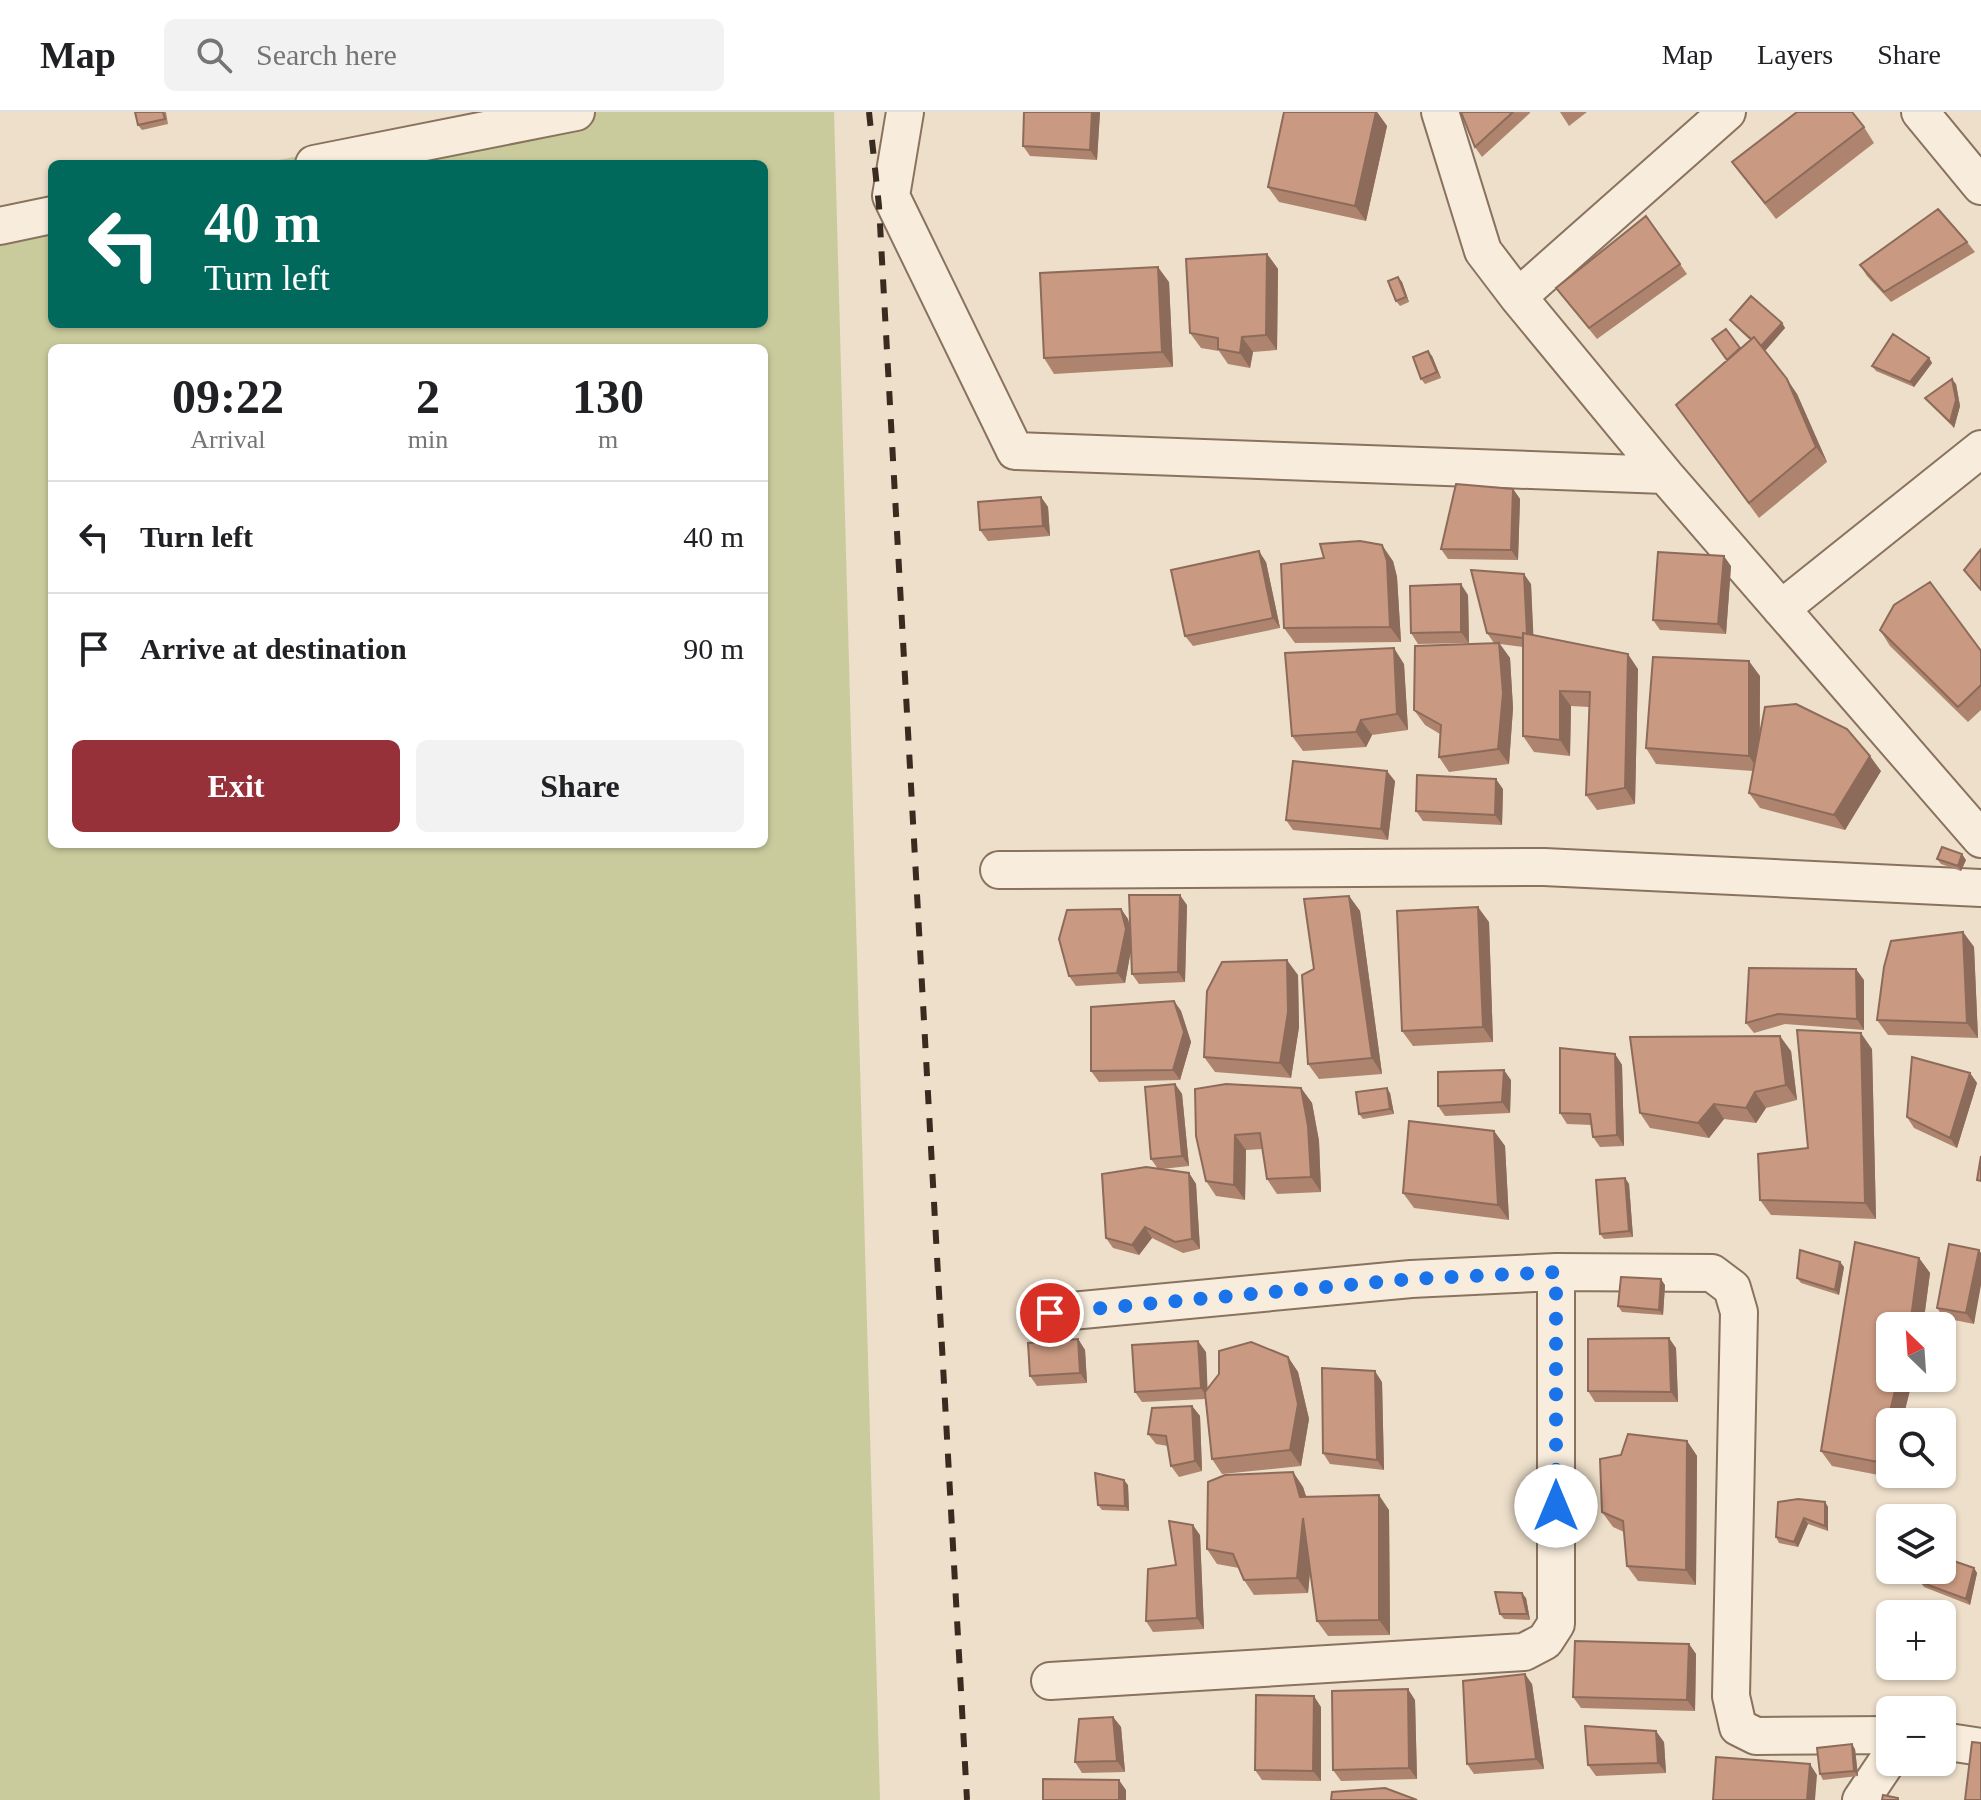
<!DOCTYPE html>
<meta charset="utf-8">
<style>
:root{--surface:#fff;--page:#f2f2f2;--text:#202124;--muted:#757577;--line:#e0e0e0;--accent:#96313a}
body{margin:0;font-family:Georgia,serif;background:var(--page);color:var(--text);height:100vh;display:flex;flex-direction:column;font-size:30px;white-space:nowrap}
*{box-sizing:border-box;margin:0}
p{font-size:26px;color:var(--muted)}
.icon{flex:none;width:44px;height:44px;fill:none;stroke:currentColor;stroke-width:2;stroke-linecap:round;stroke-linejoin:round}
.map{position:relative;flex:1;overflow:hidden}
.details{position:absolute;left:48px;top:232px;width:720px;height:504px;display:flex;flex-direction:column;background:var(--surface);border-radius:12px;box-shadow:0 2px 6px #0004}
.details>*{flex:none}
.hud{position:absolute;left:48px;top:48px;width:720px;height:168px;border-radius:12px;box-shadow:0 2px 6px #0004;background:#00695c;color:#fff;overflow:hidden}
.needle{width:52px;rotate:335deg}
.buttons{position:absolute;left:1876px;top:1200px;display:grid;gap:16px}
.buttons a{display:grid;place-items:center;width:80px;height:80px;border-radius:12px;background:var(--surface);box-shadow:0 2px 6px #0004;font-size:40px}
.pin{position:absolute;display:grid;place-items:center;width:68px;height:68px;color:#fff;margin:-34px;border:4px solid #fff;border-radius:50%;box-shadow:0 2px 8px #0007}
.me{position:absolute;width:88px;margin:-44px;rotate:0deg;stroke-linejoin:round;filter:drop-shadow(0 0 6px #0008)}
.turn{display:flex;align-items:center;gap:28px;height:168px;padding:0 24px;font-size:36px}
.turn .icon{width:104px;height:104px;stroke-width:2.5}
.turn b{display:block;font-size:56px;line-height:68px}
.eta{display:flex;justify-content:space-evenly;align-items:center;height:136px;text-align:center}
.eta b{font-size:48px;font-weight:600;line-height:56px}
.cta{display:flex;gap:16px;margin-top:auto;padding:16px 24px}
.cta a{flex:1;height:92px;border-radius:12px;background:var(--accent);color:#fff;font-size:32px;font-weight:600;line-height:92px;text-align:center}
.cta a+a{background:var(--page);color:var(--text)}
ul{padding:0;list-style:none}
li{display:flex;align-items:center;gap:24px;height:112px;padding:0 24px;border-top:2px solid var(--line)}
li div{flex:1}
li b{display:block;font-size:30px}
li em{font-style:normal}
header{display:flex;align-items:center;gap:48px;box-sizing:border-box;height:112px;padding:0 40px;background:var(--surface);border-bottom:2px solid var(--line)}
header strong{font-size:38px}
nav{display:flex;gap:44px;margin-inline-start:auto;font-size:28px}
.search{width:560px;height:72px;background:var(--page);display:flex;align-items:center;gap:20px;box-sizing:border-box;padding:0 28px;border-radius:12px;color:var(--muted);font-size:30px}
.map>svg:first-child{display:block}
.grass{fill:#cacb9d;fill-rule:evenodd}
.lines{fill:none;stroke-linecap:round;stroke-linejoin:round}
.minor-casing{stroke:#89725e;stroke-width:40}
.minor{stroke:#f8eddd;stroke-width:36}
.rail{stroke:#3a2b21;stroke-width:6;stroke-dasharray:14 14;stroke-linecap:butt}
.wall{fill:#ae846f}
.shaded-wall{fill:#8d6b5a}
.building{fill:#ca9981;stroke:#8d6b5a;stroke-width:2}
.route{stroke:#1a73e8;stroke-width:14;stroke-dasharray:0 25.2}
</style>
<header>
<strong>Map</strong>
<div class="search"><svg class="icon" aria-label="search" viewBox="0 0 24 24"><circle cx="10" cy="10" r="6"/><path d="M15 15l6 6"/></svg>Search here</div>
<nav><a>Map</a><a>Layers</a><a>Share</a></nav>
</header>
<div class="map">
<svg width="1981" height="1688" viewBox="0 0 1981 1688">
<rect width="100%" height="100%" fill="#eddfca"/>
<path class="grass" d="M516 0H834L880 1688H0V104L52 94V212H764V52H259ZM52 236H764V732H52Z"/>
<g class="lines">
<g class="minor-casing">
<path id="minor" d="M905 0 891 84 1015 339 1665 363
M1440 0 1483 139 1518 185
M1727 0 1518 185 1665 363 1981 727
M1920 0 1981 74
M314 52 576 0
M0 114 52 103
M1781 497 1981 337
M999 758 1544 755 1981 776
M1050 1201 1411 1167 1556 1160 1712 1161 1732 1176 1739 1200 1731 1584 1738 1615 1756 1624 1890 1623
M1050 1569 1524 1540 1545 1529 1556 1512V1160
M1942 1629 1981 1635
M1861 1688 1890 1645"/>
</g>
<use href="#minor" class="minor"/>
<path class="rail" d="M869 0 879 94 967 1688"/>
</g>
<path class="wall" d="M135 0H166L168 12 142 18 138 13Z
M1100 0 1097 48 1030 44 1023 34Z
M1284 0H1377L1387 14 1366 109 1279 90 1268 75Z
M1461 0H1530V1L1482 45 1475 35Z
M1560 0H1587L1569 14Z
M1864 15 1874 31 1776 107 1732 50Z
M1646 104 1687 162 1597 227 1556 176Z
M1967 130 1975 140 1891 190 1867 164 1860 153Z
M1267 142 1278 157 1277 238 1253 240 1250 256 1228 252 1219 239 1201 236 1190 221Z
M1398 165 1402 170 1409 190 1400 194 1396 189Z
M1169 170 1173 255 1054 262 1044 246Z
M1730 208 1782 211 1785 216 1765 239 1797 282 1827 350 1759 406 1676 293 1750 228 1734 213Z
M1432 244 1441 266 1425 272 1421 267Z
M1929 246 1932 251 1914 275 1876 259 1872 254Z
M1956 272 1960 294 1954 316 1925 286Z
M1513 377 1520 387 1518 448 1448 447 1441 437Z
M1041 385 1048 395 1050 424 988 429 980 418Z
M1393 449 1397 465 1401 530 1295 531 1284 516Z
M1266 450 1280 516 1193 534 1185 524Z
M1731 454 1726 522 1660 518 1653 508Z
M1531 472 1533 523 1638 557 1635 692 1597 698 1586 683 1589 595 1571 594 1570 644 1534 640 1523 624V535L1500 532 1510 546 1513 596 1509 652 1449 660 1439 645 1440 622 1425 613 1414 598 1494 531 1487 521Z
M1468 483 1469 531 1418 532 1411 521Z
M1880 518 1981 539V598L1968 610 1890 534Z
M1404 552 1408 618 1372 623 1366 635 1303 639 1292 624Z
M1760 564V625L1881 659 1845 718 1760 696 1749 681 1753 659 1656 652 1646 636Z
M1395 669 1388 728 1293 718 1286 708Z
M1503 677 1502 713 1423 709 1416 699Z
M1937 747 1966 748 1961 759 1941 752Z
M1349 784 1360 799 1382 962 1319 967 1308 952Z
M1187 793 1185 870 1139 872 1132 862 1131 838 1125 871 1076 874 1069 864 1121 797 1128 807 1130 816Z
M1489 810 1493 930 1413 934 1402 919Z
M1963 820 1974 835 1978 926 1888 923 1877 908Z
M1298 863 1299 915 1291 966 1215 960 1204 945Z
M1864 868V918L1785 912 1754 921 1746 911Z
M1174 889 1181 899 1191 930 1180 968 1099 970 1091 959Z
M1872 937 1876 1107 1771 1103 1760 1088 1808 1036Z
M1791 939 1797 988 1766 996 1756 1011 1724 1007 1709 1026 1650 1016 1640 1001Z
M1615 942 1622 953 1624 1034 1600 1035 1593 1025 1592 1013 1567 1012 1560 1001Z
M1970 961 1977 971 1957 1036 1914 1016 1907 1005Z
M1511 968 1510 1001 1445 1004 1438 994Z
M1175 972 1182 982 1189 1054 1162 1057 1189 1061 1196 1072 1200 1137 1183 1141 1152 1126 1139 1143 1113 1136 1106 1126 1158 1057 1151 1047Z
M1301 976 1312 991 1319 1029 1321 1080 1277 1082 1267 1067 1263 1037 1246 1038 1245 1088 1216 1084 1206 1069 1196 1024Z
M1390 981 1394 1002 1363 1007 1359 1002Z
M1494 1019 1505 1034 1509 1108 1414 1096 1403 1081Z
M1625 1066 1629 1072 1633 1125 1604 1127 1600 1122Z
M1979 1138 1974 1212 1944 1206 1937 1196Z
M1919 1146 1930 1161 1923 1214H1890V1266H1913L1902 1310H1890L1889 1365 1832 1354 1821 1339Z
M1840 1150 1844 1155 1839 1183 1801 1171 1797 1166Z
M1665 1173 1663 1203 1622 1200 1618 1194Z
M1078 1227 1085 1238 1087 1271 1037 1274 1030 1264Z
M1676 1236 1678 1290H1595L1588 1279Z
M1206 1240 1207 1276 1288 1245 1298 1260 1309 1307 1301 1354 1222 1362 1212 1347 1205 1287 1142 1290 1135 1280Z
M1382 1270 1384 1358 1330 1352 1323 1341Z
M1192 1294 1200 1304 1202 1359 1179 1365 1171 1354 1168 1334 1156 1332 1148 1322Z
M1687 1329 1697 1344 1696 1473 1638 1469 1627 1454 1624 1420 1613 1415 1602 1400 1621 1343Z
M1293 1360 1303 1375 1306 1384 1389 1398 1390 1523 1328 1524 1317 1509 1310 1457 1308 1481 1254 1483 1244 1468 1239 1456 1217 1452 1207 1437Z
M1128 1373 1129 1399 1102 1398 1098 1393Z
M1825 1390 1828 1395V1419L1808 1412 1798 1435 1779 1431 1776 1425Z
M1200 1423 1204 1517 1153 1520 1146 1509 1176 1453Z
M1974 1456 1977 1461 1970 1493 1924 1475 1920 1470Z
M1526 1486 1530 1508 1504 1507 1500 1502Z
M1689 1532 1696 1542 1695 1599 1581 1596 1573 1585Z
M1532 1572 1544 1657 1474 1662 1467 1652Z
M1415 1588 1417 1667 1341 1669 1333 1658Z
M1321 1595V1669L1262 1668 1255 1658Z
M1113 1605 1121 1615 1125 1660 1082 1661 1075 1650Z
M1664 1630 1666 1661 1596 1664 1588 1653Z
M1855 1637 1858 1664 1823 1668 1820 1662Z"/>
<path class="shaded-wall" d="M1092 0H1100L1097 48 1090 38Z
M1376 0H1377L1387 14 1366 109 1355 94Z
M1267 142 1278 157 1277 238 1266 223Z
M1158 155 1169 170 1173 255 1162 240Z
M1398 165 1402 170 1409 190 1406 185Z
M1782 211 1785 216 1764 240 1761 235Z
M1242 225 1253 240 1250 256 1240 241Z
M1428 239 1432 244 1441 266 1437 260Z
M1929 246 1932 251 1914 275 1910 270Z
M1787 267 1797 282 1827 350 1816 335Z
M1952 267 1956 272 1960 294 1954 316 1950 310Z
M1513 377 1520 387 1518 448 1511 438Z
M1041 385 1048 395 1050 424 1043 414Z
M1382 433 1393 449 1397 465 1401 530 1390 515Z
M1259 439 1266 450 1280 516 1273 506Z
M1724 444 1731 454 1726 522 1718 512Z
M1524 462 1531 472 1534 536 1527 526Z
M1461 472 1468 483 1469 531 1461 520Z
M1499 531 1510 546 1513 596 1509 652 1498 637Z
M1394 536 1404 552 1408 618 1397 602Z
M1628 542 1638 557 1635 692 1625 676Z
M1749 549 1760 564 1759 660 1749 644Z
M1560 579 1571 594 1570 644 1560 628Z
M1361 608 1372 623 1366 635 1356 620Z
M1870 644 1881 659 1845 718 1834 703Z
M1387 659 1395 669 1388 728 1381 717Z
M1496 667 1503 677 1502 713 1495 703Z
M1962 742 1966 748 1961 759 1958 754Z
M1180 783 1187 793 1185 870 1178 860Z
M1349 784 1360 799 1382 962 1372 946Z
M1478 795 1489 810 1493 930 1483 915Z
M1121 797 1128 807 1133 827 1125 871 1117 861Z
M1963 820 1974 835 1978 926 1967 911Z
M1287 848 1298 863 1299 915 1291 966 1280 951Z
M1856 857 1864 868V918L1857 907Z
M1174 889 1181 899 1191 930 1180 968 1173 958Z
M1861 921 1872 937 1876 1107 1865 1091Z
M1780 924 1791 939 1797 988 1786 973Z
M1615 942 1622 953 1624 1034 1617 1023Z
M1504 958 1511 968 1510 1001 1502 990Z
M1970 961 1977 971 1957 1036 1950 1026Z
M1175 972 1182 982 1189 1054 1182 1044Z
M1301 976 1312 991 1319 1029 1321 1080 1311 1065Z
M1387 976 1390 981 1394 1002 1390 997Z
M1755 980 1766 996 1756 1011 1746 996Z
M1714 992 1724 1007 1709 1026 1698 1011Z
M1494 1019 1505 1034 1509 1108 1498 1093Z
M1235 1023 1246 1038 1245 1088 1234 1073Z
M1189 1061 1196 1072 1200 1137 1192 1127Z
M1625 1066 1629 1072 1633 1125 1629 1119Z
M1145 1115 1152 1126 1139 1143 1132 1133Z
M1979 1138 1981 1141V1173L1974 1212 1966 1201Z
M1919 1146 1930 1161 1923 1214H1910Z
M1840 1150 1844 1155 1839 1183 1835 1178Z
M1661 1167 1665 1173 1663 1203 1659 1198Z
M1669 1226 1676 1236 1678 1290 1671 1280Z
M1078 1227 1085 1238 1087 1271 1080 1261Z
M1198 1229 1206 1240 1208 1287 1201 1276Z
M1288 1245 1298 1260 1309 1307 1301 1354 1290 1338Z
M1375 1259 1382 1270 1384 1358 1377 1348Z
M1898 1266H1913L1902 1310H1890L1889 1365 1878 1350Z
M1192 1294 1200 1304 1202 1359 1195 1349Z
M1687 1329 1697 1344 1696 1473 1686 1458Z
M1293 1360 1303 1375 1311 1400 1300 1385Z
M1124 1368 1128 1373 1129 1399 1125 1394Z
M1379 1383 1389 1398 1390 1523 1379 1508Z
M1825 1390 1828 1395V1419L1825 1414Z
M1303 1406 1314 1421 1308 1481 1297 1466Z
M1804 1406 1808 1412 1798 1435 1794 1430Z
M1193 1413 1200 1423 1204 1517 1197 1506Z
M1974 1456 1977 1461 1970 1493 1966 1487Z
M1522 1481 1526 1486 1530 1508 1527 1502Z
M1689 1532 1696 1542 1695 1599 1687 1588Z
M1525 1562 1532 1572 1544 1657 1536 1647Z
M1408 1577 1415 1588 1417 1667 1409 1656Z
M1314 1584 1321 1595V1669L1313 1659Z
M1113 1605 1121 1615 1125 1660 1117 1649Z
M1656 1619 1664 1630 1666 1661 1658 1651Z
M1852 1632 1855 1637 1858 1664 1854 1659Z
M1810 1652 1817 1663 1815 1688H1807Z
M1119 1668 1126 1678V1688H1119Z"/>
<path class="building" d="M135 0H163L165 7 138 13Z
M1024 0H1092L1090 38 1023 34Z
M1284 0H1376L1355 94 1268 75Z
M1461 0H1513L1475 35Z
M1797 0H1852L1864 15 1765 91 1732 50Z
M1938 97 1967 130 1884 180 1860 153Z
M1646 104 1680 152 1589 216 1556 176Z
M1267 142 1266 223 1242 225 1240 241 1218 237V226L1190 221 1186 147Z
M1158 155 1162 240 1044 246 1040 161Z
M1398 165 1406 185 1396 189 1388 169Z
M1751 184 1782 211 1761 234 1754 225 1751 227 1730 208Z
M1726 217 1740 236 1727 248 1712 227Z
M1893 222 1929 246 1910 270 1872 254Z
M1754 225 1787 267 1816 335 1749 391 1676 293Z
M1428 239 1437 260 1421 267 1413 245Z
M1952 267 1956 288 1950 310 1925 286Z
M1456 372 1513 377 1511 438 1441 437Z
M1041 385 1043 414 980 418 978 390Z
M1360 429 1382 433 1387 449 1390 515 1284 516 1281 452 1324 446 1320 432Z
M1981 437V478L1964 458Z
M1259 439 1273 506 1185 524 1171 458Z
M1658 440 1724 444 1718 512 1653 508Z
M1471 458 1524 462 1527 522 1523 521V526L1487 521Z
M1930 470 1981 539V573L1958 595 1880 518 1894 493Z
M1461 472V520L1411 521 1410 474Z
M1523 521 1628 542 1625 676 1586 683 1590 580 1560 579V628L1523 624Z
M1499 531 1503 581 1498 637 1439 645 1441 613 1414 598 1415 534Z
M1394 536 1397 602 1361 608 1356 620 1292 624 1285 541Z
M1653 545 1749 549V644L1646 636Z
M1796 592 1847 617 1870 644 1834 703 1749 681 1765 595Z
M1293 649 1387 659 1381 717 1286 708Z
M1417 663 1496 667 1495 703 1416 699Z
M1942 735 1962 742 1958 754 1937 747Z
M1129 783H1180L1178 860 1132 862Z
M1349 784 1372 946 1308 952 1302 863 1314 857 1304 787Z
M1478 795 1483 915 1402 919 1397 799Z
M1121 797 1126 817 1117 861 1069 864 1059 827 1067 798Z
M1963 820 1967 911 1877 908 1884 855 1891 829Z
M1287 848 1288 900 1280 951 1204 945 1207 879 1222 850Z
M1749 856 1856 857 1857 907 1778 902 1746 911Z
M1174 889 1184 920 1173 958 1091 959V895Z
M1797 918 1861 921 1865 1091 1760 1088 1758 1042 1808 1036Z
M1780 924 1786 973 1755 980 1746 996 1714 992 1698 1011 1640 1001 1630 925Z
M1560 936 1615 942 1617 1023 1593 1025 1590 1002 1560 1001Z
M1912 945 1970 961 1950 1026 1907 1005Z
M1504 958 1502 990 1438 994V960Z
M1175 972 1182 1044 1151 1047 1145 975Z
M1226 972 1301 976 1308 1014 1311 1065 1267 1067 1260 1021 1235 1023 1234 1073 1206 1069 1196 1024 1195 977Z
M1387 976 1390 997 1359 1002 1356 980Z
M1409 1009 1494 1019 1498 1093 1403 1081Z
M1981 1044V1069L1977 1068Z
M1146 1055 1189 1061 1192 1127 1175 1130 1145 1115 1132 1133 1106 1126 1102 1062Z
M1625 1066 1629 1119 1600 1122 1596 1068Z
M1855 1130 1919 1146 1910 1214H1890V1266H1898L1878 1350 1821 1339Z
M1949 1132 1979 1138 1966 1201 1937 1196Z
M1800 1138 1840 1150 1835 1178 1797 1166Z
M1621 1165 1661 1167 1659 1198 1618 1194Z
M1669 1226 1671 1280 1588 1279V1227Z
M1078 1227 1080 1261 1030 1264 1028 1231Z
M1198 1229 1201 1276 1135 1280 1132 1233Z
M1251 1230 1288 1245 1298 1292 1290 1338 1212 1347 1205 1280 1219 1262V1239Z
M1322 1256 1375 1259 1377 1348 1323 1341Z
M1192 1294 1195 1349 1171 1354 1166 1324 1148 1322 1152 1296Z
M1628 1322 1687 1329 1686 1458 1627 1454 1623 1409 1602 1400 1600 1347 1621 1343Z
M1293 1360 1300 1385 1379 1383V1508L1317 1509 1303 1406 1297 1466 1244 1468 1233 1442 1207 1437 1208 1370 1225 1363Z
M1095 1361 1124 1368 1125 1394 1098 1393Z
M1798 1387 1825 1390V1414L1804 1406 1794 1430 1776 1425 1778 1390Z
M1169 1409 1193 1413 1197 1506 1146 1509 1148 1457 1176 1453Z
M1942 1445 1974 1456 1966 1487 1920 1470 1922 1458H1942Z
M1495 1480 1522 1481 1527 1502H1500Z
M1575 1529 1689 1532 1687 1588 1573 1585Z
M1525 1562 1536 1647 1467 1652 1463 1569Z
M1408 1577 1409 1656 1333 1658 1332 1579Z
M1256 1583 1314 1584 1313 1659 1255 1658Z
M1113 1605 1117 1649 1075 1650 1079 1607Z
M1585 1614 1656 1619 1658 1651 1588 1653Z
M1972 1630 1981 1631V1688H1965Z
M1852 1632 1854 1659 1820 1662 1817 1636Z
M1716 1645 1810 1652 1807 1688H1713Z
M1043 1667 1119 1668V1688H1043Z
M1385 1676 1417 1688H1331L1332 1680Z
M1883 1683 1898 1686V1688H1882Z"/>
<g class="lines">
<path class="route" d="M1050 1201 1411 1167 1556 1160V1394"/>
</g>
</svg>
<div class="buttons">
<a><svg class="needle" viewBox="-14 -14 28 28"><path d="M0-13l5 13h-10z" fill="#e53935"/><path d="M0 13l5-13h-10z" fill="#757577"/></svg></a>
<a><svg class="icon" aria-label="search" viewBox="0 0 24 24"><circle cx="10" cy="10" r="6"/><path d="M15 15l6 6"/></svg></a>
<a><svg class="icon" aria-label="layers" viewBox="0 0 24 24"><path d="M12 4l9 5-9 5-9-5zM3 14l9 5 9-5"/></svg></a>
<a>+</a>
<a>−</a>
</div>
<div class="pin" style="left:1050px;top:1201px;background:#d93025"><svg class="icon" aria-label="arrive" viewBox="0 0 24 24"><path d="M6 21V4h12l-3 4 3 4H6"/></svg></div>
<svg class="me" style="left:1556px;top:1394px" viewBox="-20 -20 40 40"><circle r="19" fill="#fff"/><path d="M0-13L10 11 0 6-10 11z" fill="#1a73e8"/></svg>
<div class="hud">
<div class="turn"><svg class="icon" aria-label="left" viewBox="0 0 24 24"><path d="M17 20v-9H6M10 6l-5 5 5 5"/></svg><div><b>40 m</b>Turn left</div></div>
</div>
<section class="details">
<div class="eta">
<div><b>09:22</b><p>Arrival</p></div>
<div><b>2</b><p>min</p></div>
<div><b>130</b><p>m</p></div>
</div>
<ul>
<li><svg class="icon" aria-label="left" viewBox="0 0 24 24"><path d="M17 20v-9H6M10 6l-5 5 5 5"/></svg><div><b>Turn left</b></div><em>40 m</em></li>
<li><svg class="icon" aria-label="arrive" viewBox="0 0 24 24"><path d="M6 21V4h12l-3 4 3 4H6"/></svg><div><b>Arrive at destination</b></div><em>90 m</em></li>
</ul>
<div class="cta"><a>Exit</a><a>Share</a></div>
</section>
</div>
